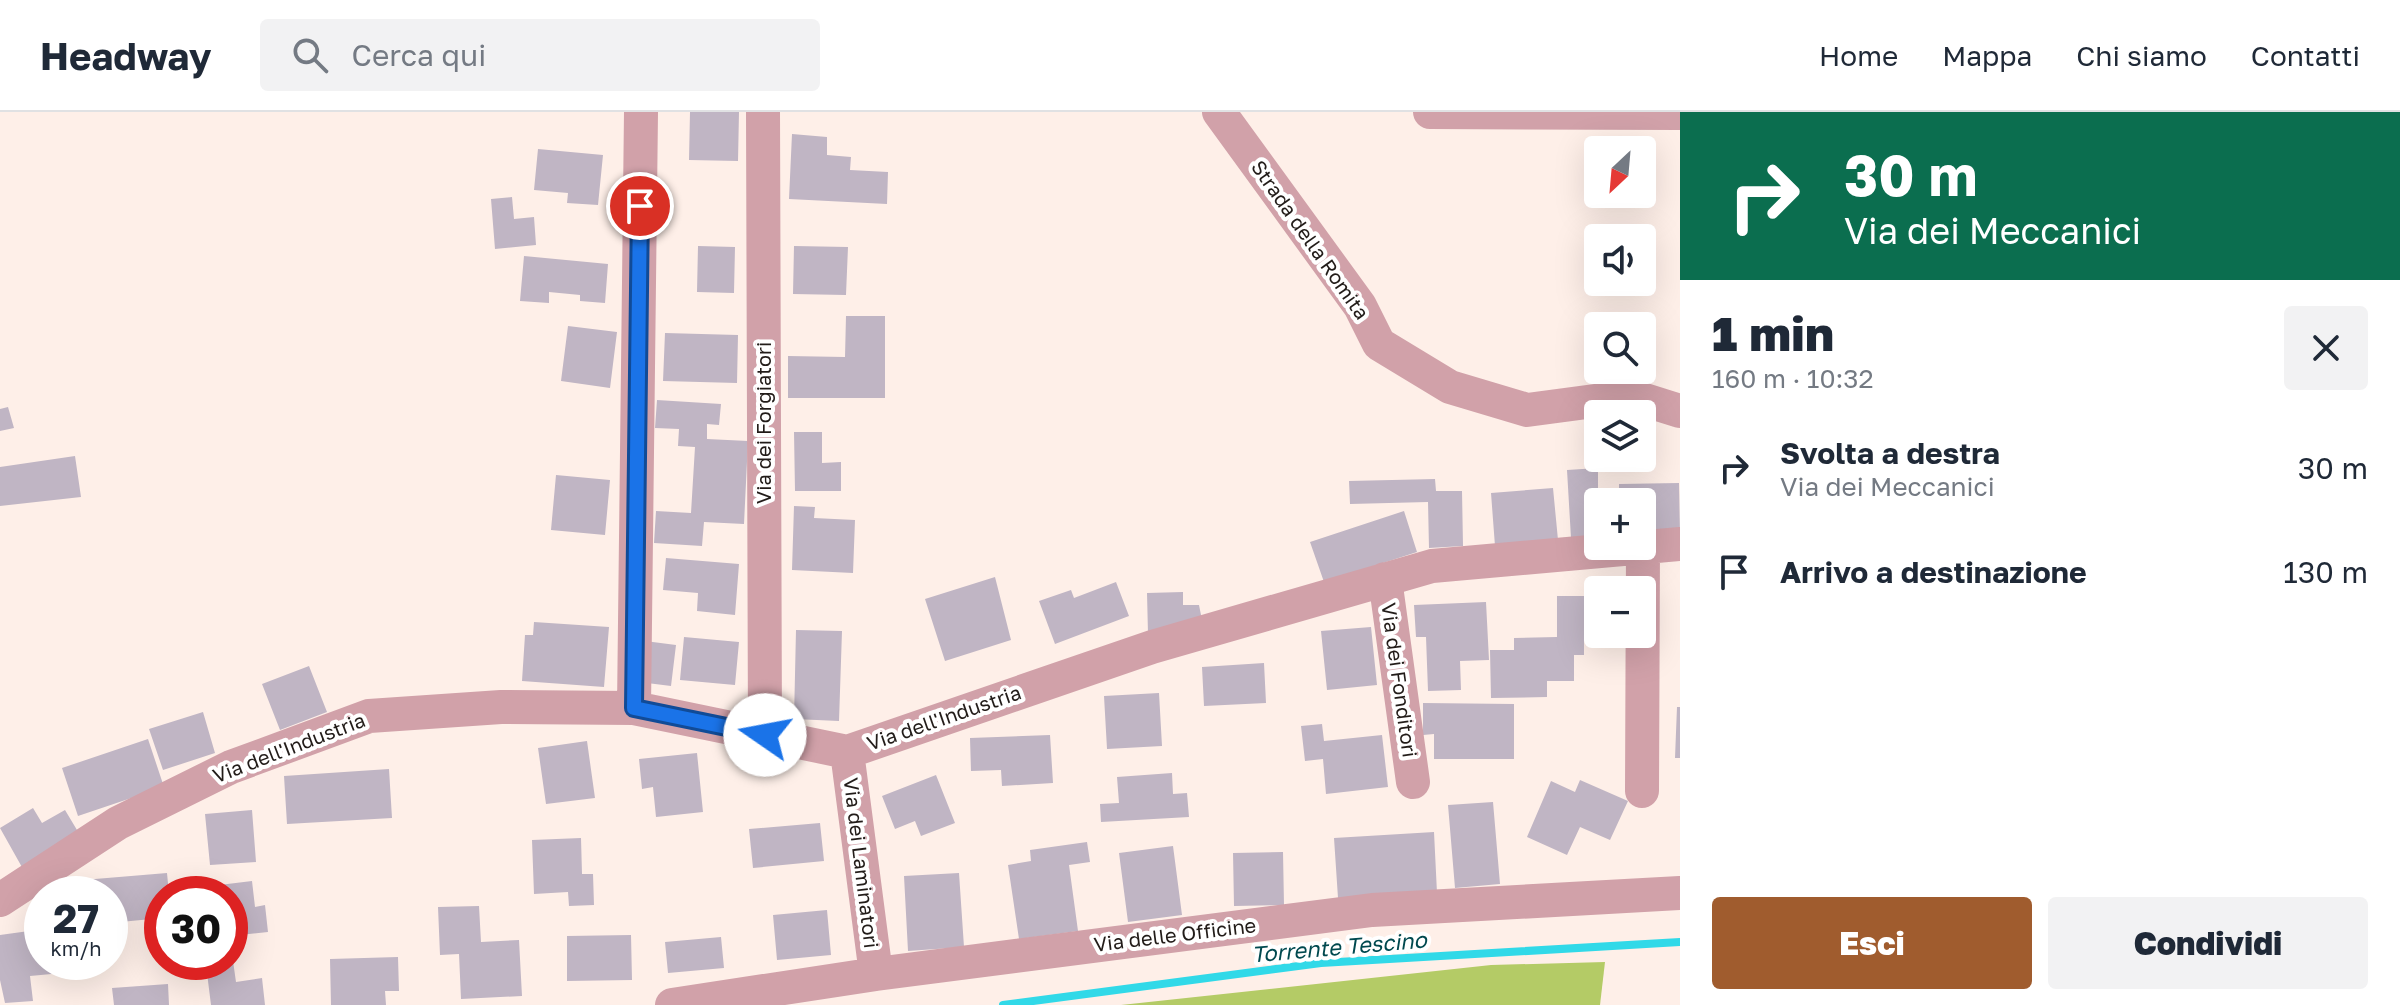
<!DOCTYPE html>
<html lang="it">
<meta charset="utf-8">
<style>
:root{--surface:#fff;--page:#f2f2f3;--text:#1f2937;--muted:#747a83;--line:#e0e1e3;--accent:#a05c2e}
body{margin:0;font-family:"Golos Text",sans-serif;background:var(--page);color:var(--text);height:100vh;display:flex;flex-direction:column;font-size:30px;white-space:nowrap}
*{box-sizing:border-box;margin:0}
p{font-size:26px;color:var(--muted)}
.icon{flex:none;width:44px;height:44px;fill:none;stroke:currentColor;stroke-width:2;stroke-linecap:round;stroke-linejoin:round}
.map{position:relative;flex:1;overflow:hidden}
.drawer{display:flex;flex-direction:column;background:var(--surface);width:720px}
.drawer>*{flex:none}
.banner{background:#0b6e4f;color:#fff;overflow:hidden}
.needle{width:52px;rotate:206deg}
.tools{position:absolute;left:1584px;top:24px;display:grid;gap:16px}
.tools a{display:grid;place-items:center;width:72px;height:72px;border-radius:8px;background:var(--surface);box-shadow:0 8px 32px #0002;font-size:40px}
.speed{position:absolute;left:24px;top:764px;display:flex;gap:16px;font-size:40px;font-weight:700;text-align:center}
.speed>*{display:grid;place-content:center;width:104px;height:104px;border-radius:50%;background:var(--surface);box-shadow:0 8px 32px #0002;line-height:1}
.speed small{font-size:20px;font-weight:400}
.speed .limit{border:12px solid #d22;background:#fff;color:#111}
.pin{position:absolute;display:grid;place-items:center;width:68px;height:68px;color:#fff;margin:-34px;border:4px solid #fff;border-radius:50%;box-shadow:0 2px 8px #0007}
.me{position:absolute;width:88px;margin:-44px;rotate:282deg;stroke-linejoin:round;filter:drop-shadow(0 0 6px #0008)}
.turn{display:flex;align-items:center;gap:28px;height:168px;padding:0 32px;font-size:36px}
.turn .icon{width:104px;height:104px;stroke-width:2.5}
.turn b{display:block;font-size:56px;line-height:68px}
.round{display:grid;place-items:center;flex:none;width:84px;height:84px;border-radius:8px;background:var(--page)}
.summary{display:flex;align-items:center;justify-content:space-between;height:136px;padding:0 32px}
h1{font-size:48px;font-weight:800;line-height:60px}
.primary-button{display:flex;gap:16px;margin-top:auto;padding:16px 32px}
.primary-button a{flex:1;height:92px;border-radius:8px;background:var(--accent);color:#fff;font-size:32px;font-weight:800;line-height:92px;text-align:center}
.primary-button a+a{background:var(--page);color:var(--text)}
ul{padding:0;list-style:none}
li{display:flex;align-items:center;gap:24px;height:104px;padding:0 32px}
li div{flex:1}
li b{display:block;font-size:30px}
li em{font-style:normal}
header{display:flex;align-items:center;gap:48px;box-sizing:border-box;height:112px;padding:0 40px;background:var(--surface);border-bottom:2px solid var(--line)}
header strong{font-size:38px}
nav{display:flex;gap:44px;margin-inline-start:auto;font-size:28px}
.search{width:560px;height:72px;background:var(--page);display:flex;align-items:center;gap:20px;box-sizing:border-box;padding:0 28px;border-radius:8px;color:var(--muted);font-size:30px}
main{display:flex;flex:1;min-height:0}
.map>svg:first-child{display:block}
.green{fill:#b4cb66}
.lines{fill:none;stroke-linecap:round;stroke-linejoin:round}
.stream{stroke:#31d9e8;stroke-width:8}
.building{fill:#c0b5c4}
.minor{stroke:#d1a1a9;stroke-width:34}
.route-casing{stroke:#114b97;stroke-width:20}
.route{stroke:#1a73e8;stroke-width:14}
.labels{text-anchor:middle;stroke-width:8;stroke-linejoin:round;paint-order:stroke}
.street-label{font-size:20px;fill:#221c19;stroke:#fff}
.water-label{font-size:22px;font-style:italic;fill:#00494f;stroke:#fff}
</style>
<header>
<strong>Headway</strong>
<div class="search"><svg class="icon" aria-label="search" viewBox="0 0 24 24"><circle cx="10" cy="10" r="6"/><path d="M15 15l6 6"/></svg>Cerca qui</div>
<nav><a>Home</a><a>Mappa</a><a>Chi siamo</a><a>Contatti</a></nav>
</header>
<main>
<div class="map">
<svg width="1680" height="893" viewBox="0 0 1680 893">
<rect width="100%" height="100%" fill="#feefe8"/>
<path class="green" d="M1605 850 1600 893H1121L1491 853Z"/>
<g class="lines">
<path class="stream" d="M1003 893 1321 851 1680 830"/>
</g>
<path class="building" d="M690 0H739L738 49 689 48Z
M792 22 827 25V43L851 45 850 58 888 60 887 92 789 87Z
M538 37 603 43 598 93 567 91 568 81 534 78Z
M512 85 514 107 534 105 536 133 495 137 491 87Z
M698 134 735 135 734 181 697 180Z
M794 134 848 135 846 183 793 182Z
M524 144 608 152 605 191 580 189V183L549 180V191L520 189Z
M846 204H885V286H788V244L845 245Z
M568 214 617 220 610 276 561 269Z
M665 221 738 223 737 271 663 269Z
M657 288 721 292 719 313 707 312V327L748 329 744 412 704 410 702 434 654 431 656 399 691 401 695 335 678 334 679 317 655 316Z
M8 295 14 316 0 319V297Z
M794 320H822V351L841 350V379H795Z
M75 344 81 385 0 394V355Z
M1598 356V425L1571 426 1567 358Z
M556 363 610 368 605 423 551 418Z
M1435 367 1436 379H1462L1463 434 1429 436 1428 390 1350 392 1349 369Z
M1679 371 1680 422 1642 423V390H1619V372Z
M1553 376 1558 428 1495 434 1491 381Z
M794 394 815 395 814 406 855 408 853 461 792 458Z
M1404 399 1417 440 1324 470 1310 430Z
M666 446 739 452 735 503 697 499 698 481 663 478Z
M995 465 1011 528 945 549 925 487Z
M1116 470 1129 504 1055 532 1039 489 1071 478 1074 486Z
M1183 480V493H1199L1203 513 1148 522 1147 481Z
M1557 484H1598V522H1612V526H1584V543H1574V569H1547V585L1491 586 1490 538H1514V526L1557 525Z
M1486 490 1489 548 1460 549 1461 578 1428 579 1426 525H1416L1414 493Z
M534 510 609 515 604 575 522 569 525 523H533Z
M1371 515 1377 573 1327 578 1321 519Z
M796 518 842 519 839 609 794 607Z
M684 525 739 530 735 573 680 568Z
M645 529 676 533 671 574 639 570Z
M1264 551 1266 591 1204 594 1202 555Z
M309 554 327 600 280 618 262 572Z
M1159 581 1162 634 1107 637 1104 584Z
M1423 591 1514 592V647H1434V622L1423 623Z
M1677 595H1680V646H1675Z
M203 600 215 641 163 658 149 617Z
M1322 612 1324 629 1382 623 1388 675 1326 682 1323 647 1305 649 1301 614Z
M1050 623 1053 671 1002 674 1001 658 971 659 970 626Z
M148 627 164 675 78 704 62 656Z
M587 629 595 686 546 692 538 636Z
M697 641 703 700 656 705 653 675 642 677 639 647Z
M389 657 392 706 287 712 284 664Z
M1172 661 1173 682 1187 681 1189 705 1101 710 1100 692 1119 691 1117 665Z
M936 663 955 711 921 724 915 709 895 717 882 684Z
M1580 668 1628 689 1610 728 1580 715 1567 743 1527 725 1551 669 1575 680Z
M1493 690 1500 772 1455 776 1448 693Z
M33 696 42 711 65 698 80 723 23 757 0 716Z
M252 698 256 750 210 753 205 702Z
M820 711 824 749 753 756 749 717Z
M1434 720 1437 781 1338 786 1334 726Z
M581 726 582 762H593L594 793 569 794 568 780 534 782 532 728Z
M1087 730 1090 750 1069 753 1078 819 1019 827 1008 753 1031 749 1030 738Z
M1173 734 1182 803 1128 810 1119 741Z
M1283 740 1284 793 1234 794 1233 741Z
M167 761 169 782H162V806L110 811V782H72L71 769Z
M959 761 964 835 908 839 904 764Z
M252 769 255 795 265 793 268 820 230 824V782H204L203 775Z
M479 794 481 830 519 828 522 884 461 887 459 842 440 843 438 795Z
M827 798 831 843 777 848 773 803Z
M42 809V850H61L62 861 30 864 33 889 5 891 0 868V823L29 819 28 811Z
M631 823 632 868 567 869V824Z
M721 825 724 856 668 861 665 830Z
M398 845 399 879H385L386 893H331L330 847Z
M233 849 236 870 262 866 265 893H211L206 853Z
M168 872 169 893H114L112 876Z"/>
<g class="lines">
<path class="minor" d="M763 0 765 623
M1219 0 1360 194 1379 232 1450 275 1527 298 1632 284 1680 299
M1430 0 1680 1
M1385 467 1413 670
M634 596 641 0
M847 640 876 862
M1642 679 1643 435
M0 788 118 711 231 655 369 604 501 595 634 596 847 640 1152 535 1432 454 1680 432
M672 893 876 862 1372 798 1680 781"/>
</g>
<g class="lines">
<g class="route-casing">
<path id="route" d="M640 94 634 596 765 623"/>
</g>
<use href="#route" class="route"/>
</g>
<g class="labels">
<g class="street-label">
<text transform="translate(1310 128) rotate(55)" y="7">Strada della Romita</text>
<text transform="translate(764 311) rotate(-90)" y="7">Via dei Forgiatori</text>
<text transform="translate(1399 568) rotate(82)" y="7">Via dei Fonditori</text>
<text transform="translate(944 606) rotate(-19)" y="7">Via dell'Industria</text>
<text transform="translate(289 636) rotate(-21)" y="7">Via dell'Industria</text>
<text transform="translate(861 751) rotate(83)" y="7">Via dei Laminatori</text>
<text transform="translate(1175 823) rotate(-7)" y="7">Via delle Officine</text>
</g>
<g class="water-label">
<text transform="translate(1339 835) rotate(-5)" y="8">Torrente Tescino</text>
</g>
</g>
</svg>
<div class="tools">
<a><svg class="needle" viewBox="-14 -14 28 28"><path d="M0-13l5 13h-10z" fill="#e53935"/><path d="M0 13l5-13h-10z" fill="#747a83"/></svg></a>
<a><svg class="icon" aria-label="sound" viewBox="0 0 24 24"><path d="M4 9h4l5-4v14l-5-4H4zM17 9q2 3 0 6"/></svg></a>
<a><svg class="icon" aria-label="search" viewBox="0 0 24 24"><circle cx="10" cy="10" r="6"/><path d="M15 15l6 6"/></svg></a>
<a><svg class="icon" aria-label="layers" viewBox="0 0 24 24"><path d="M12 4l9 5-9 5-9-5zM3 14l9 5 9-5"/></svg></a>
<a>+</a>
<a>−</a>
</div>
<div class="speed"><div>27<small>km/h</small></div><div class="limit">30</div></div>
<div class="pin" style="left:640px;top:94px;background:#d93025"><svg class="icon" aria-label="arrive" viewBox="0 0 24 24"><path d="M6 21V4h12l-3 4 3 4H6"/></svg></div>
<svg class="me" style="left:765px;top:623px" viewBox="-20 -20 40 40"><circle r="19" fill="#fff"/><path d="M0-13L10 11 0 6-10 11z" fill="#1a73e8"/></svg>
</div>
<section class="drawer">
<div class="banner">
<div class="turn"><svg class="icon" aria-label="right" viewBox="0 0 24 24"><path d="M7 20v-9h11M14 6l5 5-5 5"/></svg><div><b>30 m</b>Via dei Meccanici</div></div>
</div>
<div class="summary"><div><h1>1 min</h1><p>160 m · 10:32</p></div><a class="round"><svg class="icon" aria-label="close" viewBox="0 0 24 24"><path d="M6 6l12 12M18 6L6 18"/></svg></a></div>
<ul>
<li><svg class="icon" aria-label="right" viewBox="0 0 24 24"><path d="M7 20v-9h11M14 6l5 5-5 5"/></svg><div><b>Svolta a destra</b><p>Via dei Meccanici</p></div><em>30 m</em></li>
<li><svg class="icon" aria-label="arrive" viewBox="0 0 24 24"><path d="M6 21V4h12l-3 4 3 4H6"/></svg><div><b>Arrivo a destinazione</b></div><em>130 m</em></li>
</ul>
<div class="primary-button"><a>Esci</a><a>Condividi</a></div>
</section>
</main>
